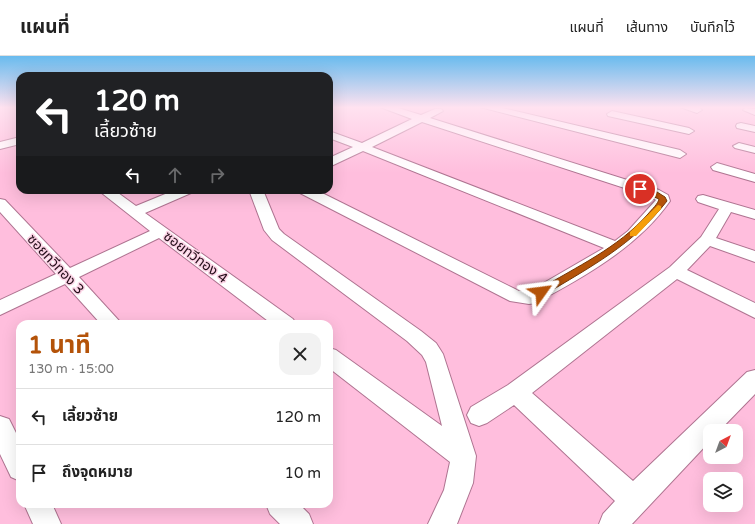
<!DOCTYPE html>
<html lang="th">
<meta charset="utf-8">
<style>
:root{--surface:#fff;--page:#f2f2f2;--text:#222;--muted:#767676;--line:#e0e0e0;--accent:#b45309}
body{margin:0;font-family:"Varela Round","Noto Sans Thai",sans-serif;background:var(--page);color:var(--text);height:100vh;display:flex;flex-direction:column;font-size:15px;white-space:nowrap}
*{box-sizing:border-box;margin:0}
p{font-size:13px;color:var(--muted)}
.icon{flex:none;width:22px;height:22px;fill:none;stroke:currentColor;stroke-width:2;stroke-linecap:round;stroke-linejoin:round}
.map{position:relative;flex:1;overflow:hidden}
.details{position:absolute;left:16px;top:264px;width:317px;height:188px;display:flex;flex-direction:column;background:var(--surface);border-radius:12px;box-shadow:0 4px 16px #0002}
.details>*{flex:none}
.banner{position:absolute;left:16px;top:16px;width:317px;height:122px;border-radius:12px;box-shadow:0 4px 16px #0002;background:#202124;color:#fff;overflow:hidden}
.needle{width:26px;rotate:41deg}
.fabs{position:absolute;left:703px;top:368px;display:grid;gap:8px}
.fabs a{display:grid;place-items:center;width:40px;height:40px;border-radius:8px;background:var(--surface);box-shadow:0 4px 16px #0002;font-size:20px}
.pin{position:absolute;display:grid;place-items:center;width:34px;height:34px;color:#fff;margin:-17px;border:2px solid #fff;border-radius:50%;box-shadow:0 1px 4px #0007}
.me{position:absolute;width:44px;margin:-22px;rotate:59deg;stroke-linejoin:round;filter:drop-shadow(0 0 3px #0008)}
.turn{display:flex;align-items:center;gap:14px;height:84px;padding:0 12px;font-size:18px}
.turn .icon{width:52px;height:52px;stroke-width:2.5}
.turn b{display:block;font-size:28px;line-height:34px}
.lanes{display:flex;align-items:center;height:38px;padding:0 12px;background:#0003;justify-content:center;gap:20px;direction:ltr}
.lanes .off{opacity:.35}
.round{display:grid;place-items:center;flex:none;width:42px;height:42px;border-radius:12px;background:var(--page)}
.headline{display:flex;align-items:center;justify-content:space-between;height:68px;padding:0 12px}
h1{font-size:24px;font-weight:700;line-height:30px;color:var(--accent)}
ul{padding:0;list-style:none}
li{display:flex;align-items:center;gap:12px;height:56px;padding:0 12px;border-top:1px solid var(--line)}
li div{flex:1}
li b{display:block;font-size:15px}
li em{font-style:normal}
header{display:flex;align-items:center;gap:24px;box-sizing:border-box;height:56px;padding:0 20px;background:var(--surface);border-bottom:1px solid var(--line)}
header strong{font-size:19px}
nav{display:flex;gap:22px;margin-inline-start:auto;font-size:14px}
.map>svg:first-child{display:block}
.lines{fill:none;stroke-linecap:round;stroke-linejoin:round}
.minor-casing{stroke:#af7491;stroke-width:2}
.minor{fill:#fff;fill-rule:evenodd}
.route{fill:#b45309;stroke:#753606}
.slow{fill:#f59e0b}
.labels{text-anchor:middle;stroke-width:3;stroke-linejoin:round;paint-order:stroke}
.street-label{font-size:14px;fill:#230d19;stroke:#fcd4e6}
</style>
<header>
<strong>แผนที่</strong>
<nav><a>แผนที่</a><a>เส้นทาง</a><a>บันทึกไว้</a></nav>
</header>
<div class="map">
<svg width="755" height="468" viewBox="0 0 755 468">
<rect width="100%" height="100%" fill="#ffbedd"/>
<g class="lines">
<g class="minor-casing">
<path id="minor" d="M380 51H395L421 59 435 53H441L443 55 430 62 659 134 668 139 670 145C639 190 583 222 535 247L529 248 510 245 300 137 298 134H316L519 235H527L535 232 604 192 363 95 329 111V102L353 91 329 82V75L362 87 412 63ZM422 66 649 140 656 144 628 175 615 185 372 91Z
M480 51H498L680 94 686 98 680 102Z
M680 51H699L702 54 697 57Z
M745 52 755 53V59L743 54Z
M612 55 689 72 694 75 689 78 608 60 607 58Z
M741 67 755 70V76L737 72 736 70 737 68Z
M20 81V88L0 93V86Z
M739 87 755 91V97L735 92 733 90Z
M717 107 755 118V126L713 114 711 111Z
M98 134H114L136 150 175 134H193L191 137 145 157 293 263 296 268H272L159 182 79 221 122 268H101L65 228 0 259V244L56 218 0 156V143L5 144 70 212 150 175Z
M249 134H263L279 173 284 178 421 275 436 287 443 298 476 400 473 427 457 468H428L444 434 450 406 329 312V292L336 294 442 370 426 306 422 299 407 285 272 184 264 174Z
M703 139 755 154V163L731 156 716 182 755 195V206L710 190 687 214 755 247V262L677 223 532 337 633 425 747 316 755 314V338L719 375H710V385L632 468H599L603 458 615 445 514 349 487 367 479 370 471 367 467 359 471 351 508 329 670 211 701 181 719 153 698 146 696 143 698 140Z
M0 360 9 363 20 385V425L11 421 0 398Z
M24 448H52L61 468H33Z
M266 448H299L309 458 313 468H280L270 458Z"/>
</g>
<use href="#minor" class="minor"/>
</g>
<linearGradient id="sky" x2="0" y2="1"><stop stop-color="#69bbee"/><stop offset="0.44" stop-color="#ffe2f0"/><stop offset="1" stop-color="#ffe2f0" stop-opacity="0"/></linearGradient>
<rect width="755" height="117" fill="url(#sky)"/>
<path class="route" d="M638 131 657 136 665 141 667 145C633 189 590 211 544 239H538V234C576 211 618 192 648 158 652 153 658 148 659 143L638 134Z"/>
<path class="slow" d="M658 149 661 150V153L636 180H630V176Z"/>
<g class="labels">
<g class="street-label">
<text transform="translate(196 201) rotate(37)" y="5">ซอยทวีทอง 4</text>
<text transform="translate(56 208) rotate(47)" y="5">ซอยทวีทอง 3</text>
</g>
</g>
</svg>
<div class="fabs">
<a><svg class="needle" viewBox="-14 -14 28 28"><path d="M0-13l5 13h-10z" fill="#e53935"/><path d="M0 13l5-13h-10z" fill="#767676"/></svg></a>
<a><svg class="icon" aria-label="layers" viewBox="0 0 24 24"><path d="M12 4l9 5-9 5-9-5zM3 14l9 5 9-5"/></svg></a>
</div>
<div class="pin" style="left:640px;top:133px;background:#d93025"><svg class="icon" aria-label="arrive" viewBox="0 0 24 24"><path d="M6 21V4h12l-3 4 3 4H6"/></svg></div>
<svg class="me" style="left:541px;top:236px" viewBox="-20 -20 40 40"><path d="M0-17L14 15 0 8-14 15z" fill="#b45309" stroke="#fff" stroke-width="4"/></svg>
<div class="banner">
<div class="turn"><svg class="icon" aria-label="left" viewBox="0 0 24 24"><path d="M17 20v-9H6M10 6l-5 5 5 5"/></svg><div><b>120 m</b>เลี้ยวซ้าย</div></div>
<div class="lanes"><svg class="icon" aria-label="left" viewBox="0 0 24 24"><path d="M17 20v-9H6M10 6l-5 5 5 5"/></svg><svg class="icon off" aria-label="ahead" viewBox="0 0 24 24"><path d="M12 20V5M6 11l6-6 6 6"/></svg><svg class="icon off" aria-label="right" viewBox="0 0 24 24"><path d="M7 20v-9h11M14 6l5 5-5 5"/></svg></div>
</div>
<section class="details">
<div class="headline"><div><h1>1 นาที</h1><p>130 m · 15:00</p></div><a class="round"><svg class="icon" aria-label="close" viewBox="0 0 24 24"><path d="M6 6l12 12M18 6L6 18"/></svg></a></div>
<ul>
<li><svg class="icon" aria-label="left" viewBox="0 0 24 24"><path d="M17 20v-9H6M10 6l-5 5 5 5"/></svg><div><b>เลี้ยวซ้าย</b></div><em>120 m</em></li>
<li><svg class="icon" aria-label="arrive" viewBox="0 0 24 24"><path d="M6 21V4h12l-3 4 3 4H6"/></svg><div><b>ถึงจุดหมาย</b></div><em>10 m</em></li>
</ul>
</section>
</div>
